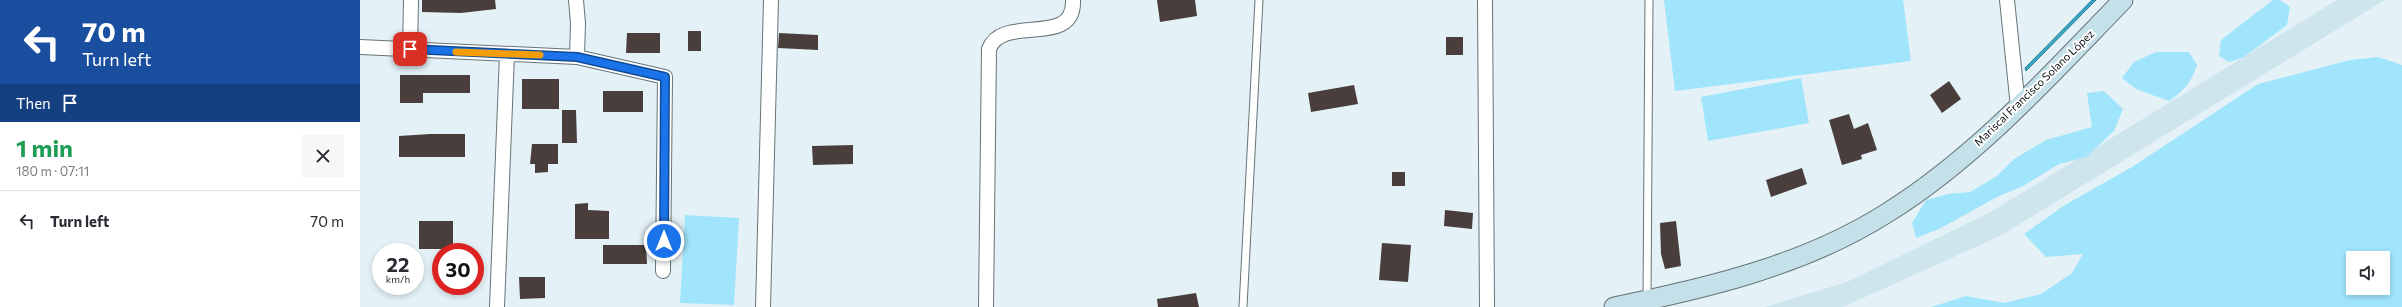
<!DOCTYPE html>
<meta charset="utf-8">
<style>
:root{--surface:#fff;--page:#f7f7f7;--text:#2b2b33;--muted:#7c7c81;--line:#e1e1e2}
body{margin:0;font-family:Commissioner,sans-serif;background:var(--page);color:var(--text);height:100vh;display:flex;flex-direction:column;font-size:15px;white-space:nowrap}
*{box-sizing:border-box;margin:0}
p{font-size:13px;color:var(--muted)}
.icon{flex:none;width:22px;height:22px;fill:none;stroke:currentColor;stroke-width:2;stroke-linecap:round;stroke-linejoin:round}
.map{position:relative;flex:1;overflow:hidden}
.side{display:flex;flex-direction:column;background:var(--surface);width:360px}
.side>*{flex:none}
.banner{background:#1a4fa0;color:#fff;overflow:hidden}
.fabs{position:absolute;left:1986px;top:251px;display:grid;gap:8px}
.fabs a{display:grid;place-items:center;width:44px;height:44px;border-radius:0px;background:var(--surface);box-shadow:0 2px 6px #0003;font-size:20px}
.speed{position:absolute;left:12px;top:243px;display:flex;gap:8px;font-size:20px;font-weight:700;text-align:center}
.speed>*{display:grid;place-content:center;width:52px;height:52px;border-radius:50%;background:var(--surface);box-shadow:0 2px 6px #0003;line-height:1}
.speed small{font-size:10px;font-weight:400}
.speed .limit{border:6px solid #d22;background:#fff;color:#111}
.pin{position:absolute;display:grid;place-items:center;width:34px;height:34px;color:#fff;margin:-17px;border-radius:8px;box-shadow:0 2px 6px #0006}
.me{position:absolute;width:44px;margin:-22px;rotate:0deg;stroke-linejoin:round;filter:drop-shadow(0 0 3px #0008)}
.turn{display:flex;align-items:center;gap:14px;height:84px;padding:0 16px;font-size:18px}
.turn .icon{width:52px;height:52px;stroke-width:2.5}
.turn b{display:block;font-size:28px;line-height:34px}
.then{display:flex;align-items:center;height:38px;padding:0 16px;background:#0003;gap:8px;font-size:15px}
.round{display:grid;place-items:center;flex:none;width:42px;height:42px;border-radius:0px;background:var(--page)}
.summary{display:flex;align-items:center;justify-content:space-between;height:68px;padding:0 16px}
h1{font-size:24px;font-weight:700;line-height:30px;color:#1e9e55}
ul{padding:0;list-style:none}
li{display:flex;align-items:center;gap:12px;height:60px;padding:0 16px;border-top:1px solid var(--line)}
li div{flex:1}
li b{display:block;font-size:15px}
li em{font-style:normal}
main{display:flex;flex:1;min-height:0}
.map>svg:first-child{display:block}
.built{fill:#cee5ed}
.green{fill:#a0e5fb;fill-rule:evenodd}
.water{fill:#38a9c8;stroke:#2b7c92}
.building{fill:#493e3b}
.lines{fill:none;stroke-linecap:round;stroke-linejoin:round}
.lane-casing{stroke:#667377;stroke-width:9}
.street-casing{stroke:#667377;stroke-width:16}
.secondary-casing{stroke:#667377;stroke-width:21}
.lane{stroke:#fff;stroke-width:7}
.street{stroke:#fff;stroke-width:14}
.secondary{stroke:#c4e0e8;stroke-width:19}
.route-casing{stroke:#114b97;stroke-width:10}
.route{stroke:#1a73e8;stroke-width:7}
.slow{stroke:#f59e0b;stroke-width:7}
.labels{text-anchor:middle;stroke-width:4;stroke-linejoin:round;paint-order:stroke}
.street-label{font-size:11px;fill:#0d1214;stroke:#fff}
</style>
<main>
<section class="side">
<div class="banner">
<div class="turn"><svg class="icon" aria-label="left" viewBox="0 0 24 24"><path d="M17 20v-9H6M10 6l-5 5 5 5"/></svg><div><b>70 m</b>Turn left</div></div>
<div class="then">Then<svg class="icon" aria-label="arrive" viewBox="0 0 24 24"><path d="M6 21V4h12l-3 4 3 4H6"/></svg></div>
</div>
<div class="summary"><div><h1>1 min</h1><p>180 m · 07:11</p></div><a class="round"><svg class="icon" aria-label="close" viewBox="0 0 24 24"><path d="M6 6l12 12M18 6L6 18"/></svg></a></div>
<ul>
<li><svg class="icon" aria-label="left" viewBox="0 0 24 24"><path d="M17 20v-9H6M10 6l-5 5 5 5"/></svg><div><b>Turn left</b></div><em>70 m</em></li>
</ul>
</section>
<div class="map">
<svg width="2042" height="307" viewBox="0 0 2042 307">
<rect width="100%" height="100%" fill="#e4f2f7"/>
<path class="built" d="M1977 0H2025L1642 235 1483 307H1404L1487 282 1629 213Z"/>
<path class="green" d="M1304 0H1543L1551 61 1315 91Z
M1913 0H1920L1930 7 1927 25 1884 57 1869 62 1859 56 1861 40Z
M1796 52H1829L1837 65C1831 82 1825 90 1809 101L1776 89 1762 78 1774 62Z
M2018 57 2042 65V307H1571L1606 296 1644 303 1681 294 1712 273 1723 254 1686 257 1664 234 1705 205 1772 167 1898 84 1990 60ZM1993 258H2023V288H1993Z
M1441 78 1449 123 1348 141 1341 97Z
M1744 91 1763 109 1754 131 1726 157 1699 164 1663 186 1637 197 1579 229 1556 238 1552 223 1566 200 1589 194 1610 192 1637 176 1654 159 1686 140 1732 127 1727 93Z
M325 215 379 218 374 305 320 303Z"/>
<path class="water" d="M1732 0H1736L1666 71 1665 68Z"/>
<path class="building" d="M62 0H135L136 9 101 13 62 12Z
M797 0H835L837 16 800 22Z
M328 31H341V51H328Z
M267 33H300V53H266Z
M419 33 458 35V50L418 48Z
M1086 37H1103V55H1086Z
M40 75H110V93H63V103H40Z
M162 79H199V109H162Z
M1589 81 1601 99 1582 113 1570 95Z
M994 85 998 104 951 112 948 93Z
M243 91H283V112H243Z
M202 110H216L217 143H202Z
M1489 114 1494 129 1508 123 1517 150 1501 155 1502 159 1482 165 1469 120Z
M70 134H105V157H39V136Z
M172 144H198V164H188V172L175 173V164H170Z
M493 145V164L453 165 452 146Z
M1442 168 1447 184 1411 197 1406 180Z
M1032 172H1045V186H1032Z
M228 203V210L249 211V239H215V204Z
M1085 210 1113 213 1112 229 1084 226Z
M59 221H93V249H59Z
M1316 221 1321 266 1305 269 1301 254 1300 223Z
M1022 243 1051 245 1048 282 1019 280Z
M243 245H286L287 264H243Z
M159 277H185V298L160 299Z
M836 293 839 307H798L797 299Z"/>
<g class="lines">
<g class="lane-casing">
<path id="lane" d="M1287 300 1289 0
M883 307 899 0"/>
</g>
<g class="street-casing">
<path id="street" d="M216 0 218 23 217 57
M1125 0 1127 307
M1647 0 1658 107
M0 47 217 57 305 77 303 271
M50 49 51 0
M137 307 147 54
M403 307 411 0
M626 307 629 49C643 13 715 49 713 0"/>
</g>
<g class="secondary-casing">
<path id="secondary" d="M1254 307C1348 288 1445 265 1527 213 1617 157 1690 75 1763 0"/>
</g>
<use href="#lane" class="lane"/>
<use href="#street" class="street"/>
<use href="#secondary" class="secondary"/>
</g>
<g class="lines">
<g class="route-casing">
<path id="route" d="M50 49 217 57 305 77 304 241"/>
</g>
<use href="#route" class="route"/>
<path class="slow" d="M96 52 180 55"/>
</g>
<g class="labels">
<g class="street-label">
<text transform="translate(1674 88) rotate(-44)" y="4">Mariscal Francisco Solano López</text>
</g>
</g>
</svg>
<div class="fabs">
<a><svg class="icon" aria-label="sound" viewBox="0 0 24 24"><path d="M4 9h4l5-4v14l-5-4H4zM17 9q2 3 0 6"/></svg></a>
</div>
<div class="speed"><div>22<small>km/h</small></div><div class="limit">30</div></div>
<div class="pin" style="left:50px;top:49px;background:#d93025"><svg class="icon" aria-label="arrive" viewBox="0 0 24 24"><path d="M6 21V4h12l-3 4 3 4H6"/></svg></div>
<svg class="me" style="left:304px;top:241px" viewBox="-20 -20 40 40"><circle r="17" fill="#1a73e8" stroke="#fff" stroke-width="3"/><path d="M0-11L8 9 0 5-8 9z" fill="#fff"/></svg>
</div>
</main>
